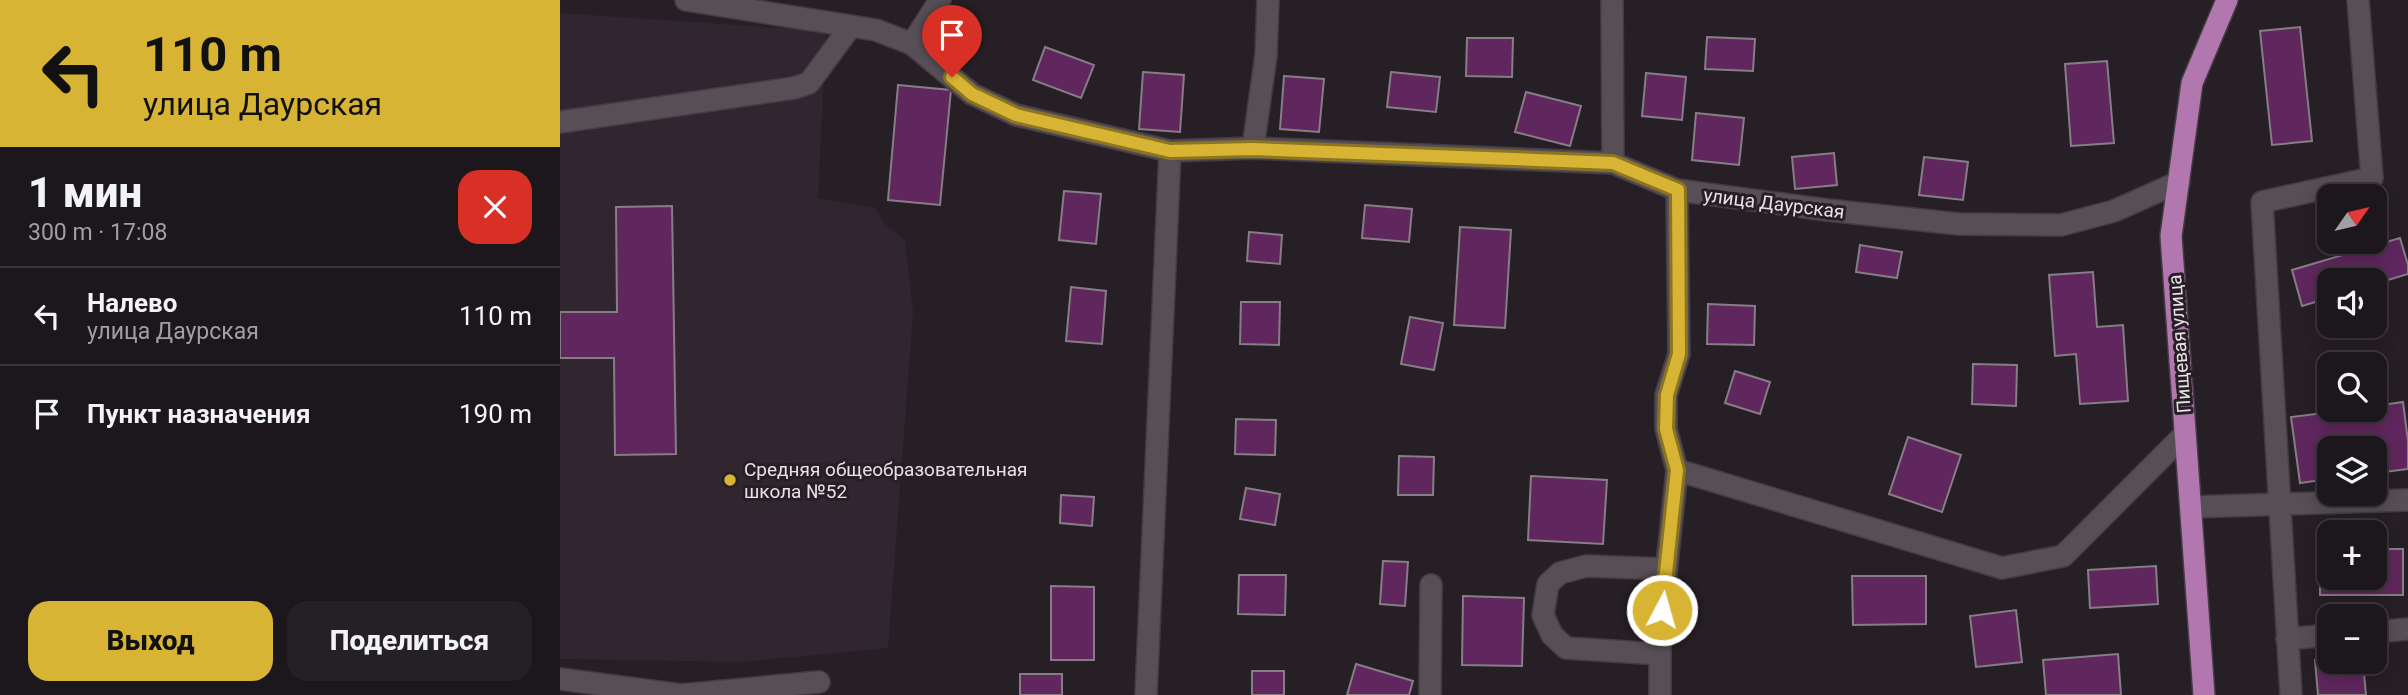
<!DOCTYPE html>
<html lang="ru">
<meta charset="utf-8">
<style>
:root{--surface:#1c171c;--page:#252025;--text:#f1f3f6;--muted:#a09fa3;--line:#3a363b;--accent:#d8b434}
body{margin:0;font-family:Roboto,sans-serif;background:var(--page);color:var(--text);height:100vh;display:flex;flex-direction:column;font-size:26px;white-space:nowrap}
*{box-sizing:border-box;margin:0}
p{font-size:23px;color:var(--muted)}
.icon{flex:none;width:38px;height:38px;fill:none;stroke:currentColor;stroke-width:2;stroke-linecap:round;stroke-linejoin:round}
.map{position:relative;flex:1;overflow:hidden}
.side{display:flex;flex-direction:column;background:var(--surface);width:560px}
.side>*{flex:none}
.guide{background:#d8b434;color:#111;overflow:hidden}
.needle{width:46px;rotate:56deg}
.tools{position:absolute;left:1757px;top:184px;display:grid;gap:14px}
.tools a{display:grid;place-items:center;width:70px;height:70px;border-radius:14px;background:var(--surface);box-shadow:0 4px 18px #0003,0 0 0 2px var(--line);font-size:35px}
.pin{position:absolute;display:grid;place-items:center;width:60px;height:60px;color:#fff;margin:-72px -30px;border-radius:50% 50% 50% 0;rotate:-45deg;box-shadow:0 0 7px #0007}
.pin .icon{rotate:45deg}
.me{position:absolute;width:77px;margin:-38px;rotate:6deg;stroke-linejoin:round;filter:drop-shadow(0 0 5px #0008)}
.turn{display:flex;align-items:center;gap:24px;height:147px;padding:0 28px;font-size:32px}
.turn .icon{width:91px;height:91px;stroke-width:2.5}
.turn b{display:block;font-size:49px;line-height:60px}
.round{display:grid;place-items:center;flex:none;width:74px;height:74px;border-radius:21px;background:var(--page)}
.headline{display:flex;align-items:center;justify-content:space-between;height:119px;padding:0 28px}
h1{font-size:42px;font-weight:800;line-height:52px}
.action{display:flex;gap:14px;margin-top:auto;padding:14px 28px}
.action a{flex:1;height:80px;border-radius:21px;background:var(--accent);color:#111;font-size:28px;font-weight:800;line-height:80px;text-align:center}
.action a+a{background:var(--page);color:var(--text)}
ul{padding:0;list-style:none}
li{display:flex;align-items:center;gap:21px;height:98px;padding:0 28px;border-top:2px solid var(--line)}
li div{flex:1}
li b{display:block;font-size:26px}
li em{font-style:normal}
main{display:flex;flex:1;min-height:0}
.map>svg:first-child{display:block}
.built{fill:#312530}
.building{fill:#5f275d;stroke:#867d85;stroke-width:2}
.lines{fill:none;stroke-linecap:round;stroke-linejoin:round}
.minor-casing{stroke:#433c42;stroke-width:24}
.major-casing{stroke:#433c42;stroke-width:24}
.minor{stroke:#574e56;stroke-width:21}
.major{stroke:#b377af;stroke-width:21}
.route-casing{stroke:#8c7522;stroke-width:18}
.route{stroke:#d8b434;stroke-width:12}
.poi-dot{fill:#d8b434;stroke:#261f25;stroke-width:2.5}
.labels{text-anchor:middle;stroke-width:6;stroke-linejoin:round;paint-order:stroke}
.street-label{font-size:19px;fill:#e8e2e7;stroke:#261f25}
.poi-label{font-size:19px;fill:#e8e2e7;stroke:#261f25;text-anchor:start}
</style>
<main>
<section class="side">
<div class="guide">
<div class="turn"><svg class="icon" aria-label="left" viewBox="0 0 24 24"><path d="M17 20v-9H6M10 6l-5 5 5 5"/></svg><div><b>110 m</b>улица Даурская</div></div>
</div>
<div class="headline"><div><h1>1 мин</h1><p>300 m · 17:08</p></div><a class="round" style="background:#d93025;color:#fff"><svg class="icon" aria-label="close" viewBox="0 0 24 24"><path d="M6 6l12 12M18 6L6 18"/></svg></a></div>
<ul>
<li><svg class="icon" aria-label="left" viewBox="0 0 24 24"><path d="M17 20v-9H6M10 6l-5 5 5 5"/></svg><div><b>Налево</b><p>улица Даурская</p></div><em>110 m</em></li>
<li><svg class="icon" aria-label="arrive" viewBox="0 0 24 24"><path d="M6 21V4h12l-3 4 3 4H6"/></svg><div><b>Пункт назначения</b></div><em>190 m</em></li>
</ul>
<div class="action"><a>Выход</a><a>Поделиться</a></div>
</section>
<div class="map">
<svg width="1848" height="695" viewBox="0 0 1848 695">
<rect width="100%" height="100%" fill="#261f25"/>
<path class="built" d="M0 13 266 31 258 198 315 208 326 225 345 240 353 312 328 648 182 662 0 659Z"/>
<path class="building" d="M1740 27 1752 141 1712 145 1700 31Z
M1147 37 1195 39 1193 71 1145 69Z
M907 38H953L952 77 906 76Z
M485 47 534 65 521 98 473 80Z
M1547 61 1554 143 1511 146 1505 64Z
M583 72 624 75 620 132 579 129Z
M831 72 880 77 876 112 827 107Z
M1086 73 1126 77 1122 120 1082 116Z
M724 76 764 79 759 132 720 129Z
M338 85 391 90 380 205 328 200Z
M966 92 1021 106 1010 146 955 132Z
M1136 113 1184 118 1179 165 1132 160Z
M1274 153 1277 185 1235 189 1232 157Z
M1364 157 1408 162 1403 200 1359 195Z
M504 191 541 194 536 244 499 240Z
M805 205 852 209 849 242 802 238Z
M112 206 116 454 55 455 54 358H0V312H57L56 207Z
M900 227 951 230 945 328 894 325Z
M689 232 722 235 720 264 687 261Z
M1840 238 1848 265V274L1815 284V280H1769V298L1742 306 1732 270Z
M1300 245 1342 252 1337 278 1296 272Z
M1533 272 1537 327 1563 325 1568 401 1520 404 1516 354 1495 356 1489 275Z
M511 287 546 291 542 344 506 341Z
M681 302H720L719 345 680 344Z
M1148 304 1195 306 1194 345 1147 344Z
M850 317 883 323 874 370 841 364Z
M1413 364 1457 365 1456 406 1412 404Z
M1175 371 1210 382 1200 414 1165 403Z
M1843 402 1848 441V469L1815 473V448H1769V479L1740 483 1731 417 1788 410H1815V406Z
M676 419 716 420 715 455 675 454Z
M1348 437 1401 455 1382 512 1329 494Z
M839 456 874 457 873 495H838Z
M971 476 1047 480 1043 544 968 540Z
M686 488 720 494 715 525 680 519Z
M501 495 534 497 532 526 500 523Z
M1760 549H1769V578H1815V549H1843V595H1760Z
M823 561 848 562 845 606 820 604Z
M1596 566 1598 604 1530 608 1528 570Z
M679 575H726L725 615 678 614Z
M1292 576H1366V624L1293 625Z
M491 586 534 587V660H491Z
M903 596 964 598 962 666 902 665Z
M1456 610 1462 662 1416 667 1410 616Z
M1558 654 1561 695H1486L1483 660Z
M1769 658V662H1803L1806 695H1758L1755 660Z
M796 664 853 681 849 695H787Z
M692 671H724V695H692Z
M460 674H502V695H460Z"/>
<g class="lines">
<g class="minor-casing">
<path id="minor" d="M126 0 316 30 352 44 412 94 456 115 610 151 693 148 1053 163 1117 190 1267 210 1399 224 1501 225 1554 211 1619 182
M1052 0 1053 163
M352 44 380 0
M0 122 234 88 249 83 291 26
M693 148 706 55 708 0
M1117 470 1442 568 1503 556 1625 434
M1631 507 1848 500
M1815 632 1848 629
M1727 639 1769 635
M1100 654 1006 648 992 635 983 615 988 584 1000 573 1026 566 1106 569
M0 679 121 695
M121 695 259 682
M586 695 610 151
M870 695 871 585
M1100 695V630L1117 470 1106 429V395L1119 354 1117 190
M1731 695 1702 202 1812 178 1798 0"/>
</g>
<g class="major-casing">
<path id="major" d="M1644 695 1611 236 1632 83 1667 0"/>
</g>
<use href="#minor" class="minor"/>
<use href="#major" class="major"/>
</g>
<g class="lines">
<g class="route-casing">
<path id="route" d="M392 77 412 94 456 115 610 151 693 149 1053 163 1118 190 1119 354 1107 395 1106 429 1117 470 1102 610"/>
</g>
<use href="#route" class="route"/>
</g>
<circle class="poi-dot" cx="170" cy="480" r="7"/>
<g class="labels">
<g class="street-label">
<text transform="translate(1214 203) rotate(7)" y="7">улица Даурская</text>
<text transform="translate(1619 344) rotate(-94)" y="7">Пищевая улица</text>
</g>
<g class="poi-label">
<text x="184" y="476">Средняя общеобразовательная<tspan x="184" dy="22">школа №52</tspan></text>
</g>
</g>
</svg>
<div class="tools">
<a><svg class="needle" viewBox="-14 -14 28 28"><path d="M0-13l5 13h-10z" fill="#e53935"/><path d="M0 13l5-13h-10z" fill="#a09fa3"/></svg></a>
<a><svg class="icon" aria-label="sound" viewBox="0 0 24 24"><path d="M4 9h4l5-4v14l-5-4H4zM17 9q2 3 0 6"/></svg></a>
<a><svg class="icon" aria-label="search" viewBox="0 0 24 24"><circle cx="10" cy="10" r="6"/><path d="M15 15l6 6"/></svg></a>
<a><svg class="icon" aria-label="layers" viewBox="0 0 24 24"><path d="M12 4l9 5-9 5-9-5zM3 14l9 5 9-5"/></svg></a>
<a>+</a>
<a>−</a>
</div>
<div class="pin" style="left:392px;top:77px;background:#d93025"><svg class="icon" aria-label="arrive" viewBox="0 0 24 24"><path d="M6 21V4h12l-3 4 3 4H6"/></svg></div>
<svg class="me" style="left:1102px;top:610px" viewBox="-20 -20 40 40"><circle r="17" fill="#d8b434" stroke="#fff" stroke-width="3"/><path d="M0-11L8 9 0 5-8 9z" fill="#fff"/></svg>
</div>
</main>
